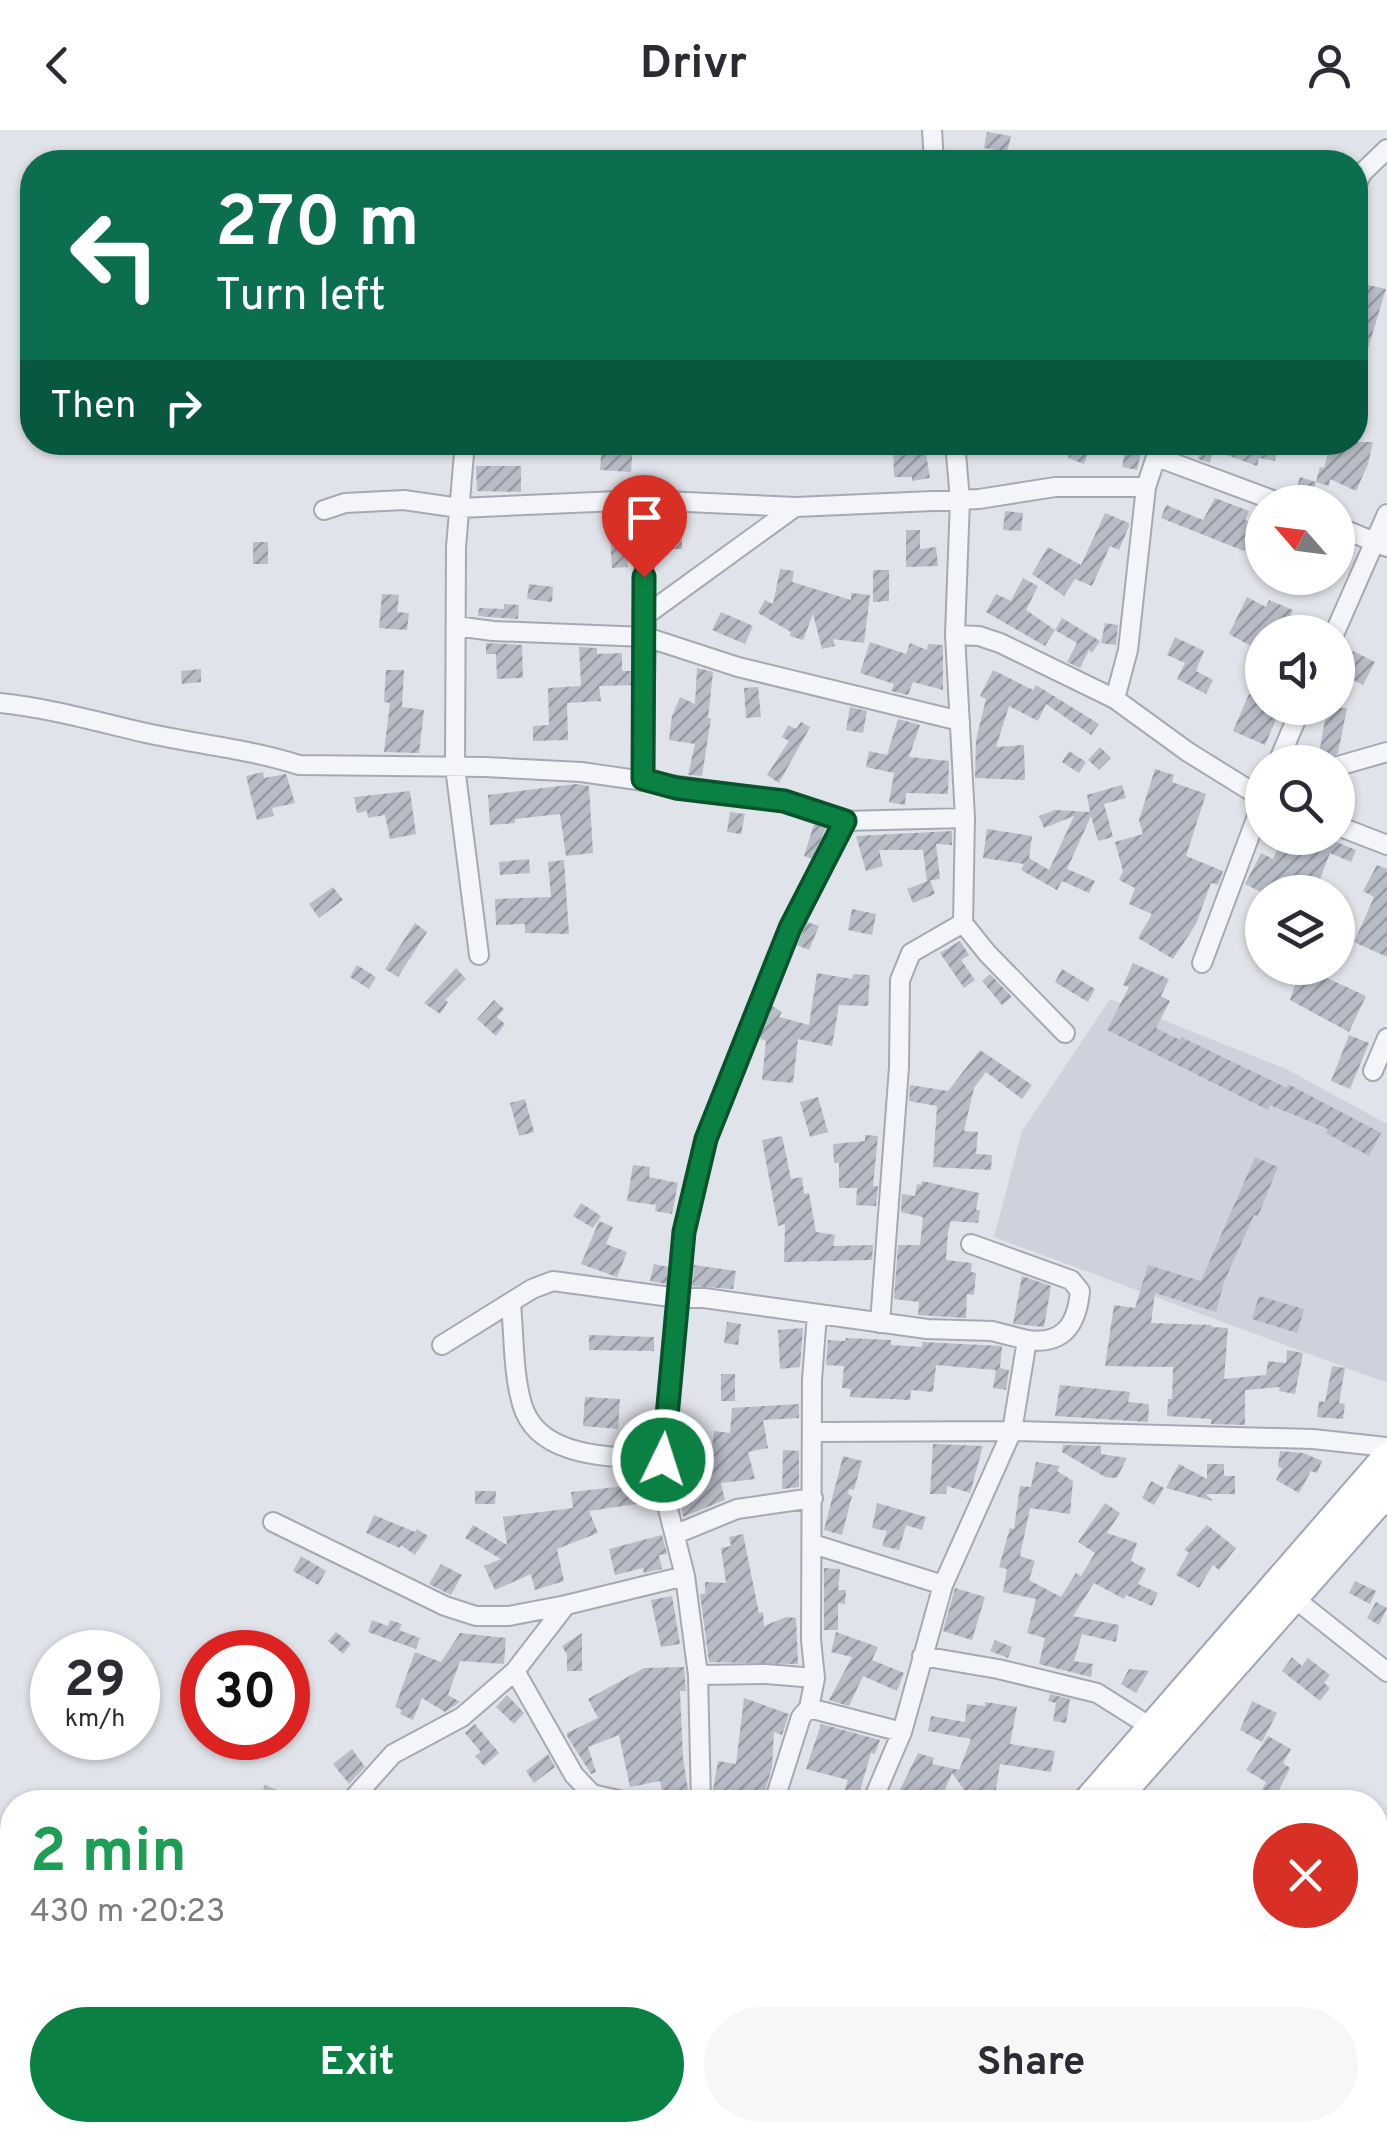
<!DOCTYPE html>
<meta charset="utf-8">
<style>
:root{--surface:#fff;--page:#f7f7f7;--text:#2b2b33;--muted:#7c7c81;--accent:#0b8043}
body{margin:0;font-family:Overpass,sans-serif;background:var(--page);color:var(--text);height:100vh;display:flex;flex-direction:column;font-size:38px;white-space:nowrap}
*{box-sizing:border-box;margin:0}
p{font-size:32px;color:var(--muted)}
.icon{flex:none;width:55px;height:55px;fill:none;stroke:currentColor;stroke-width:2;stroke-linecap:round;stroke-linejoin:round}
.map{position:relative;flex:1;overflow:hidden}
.sheet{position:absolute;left:0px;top:1660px;width:1388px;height:352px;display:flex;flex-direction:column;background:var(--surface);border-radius:40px 40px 0 0;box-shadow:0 2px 8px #0004}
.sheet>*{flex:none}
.hud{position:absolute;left:20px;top:20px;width:1348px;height:305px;border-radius:40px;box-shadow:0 2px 8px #0004;background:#0b6e4f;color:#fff;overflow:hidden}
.needle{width:65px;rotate:298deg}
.tools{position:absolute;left:1245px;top:355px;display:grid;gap:20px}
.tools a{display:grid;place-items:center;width:110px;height:110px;border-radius:50%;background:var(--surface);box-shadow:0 2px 8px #0004;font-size:50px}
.speed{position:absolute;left:30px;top:1500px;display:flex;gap:20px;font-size:50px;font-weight:700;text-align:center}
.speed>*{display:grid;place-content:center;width:130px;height:130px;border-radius:50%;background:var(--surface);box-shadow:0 2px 8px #0004;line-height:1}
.speed small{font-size:25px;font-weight:400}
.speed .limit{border:15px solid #d22;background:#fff;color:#111}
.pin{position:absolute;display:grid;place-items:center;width:85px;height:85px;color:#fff;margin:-102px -42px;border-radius:50% 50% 50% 0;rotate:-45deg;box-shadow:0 0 10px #0007}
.pin .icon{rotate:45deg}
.me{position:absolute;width:110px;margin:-55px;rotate:4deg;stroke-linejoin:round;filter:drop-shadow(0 0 8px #0008)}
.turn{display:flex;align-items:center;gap:35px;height:210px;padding:0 30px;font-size:45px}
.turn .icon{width:130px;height:130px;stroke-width:2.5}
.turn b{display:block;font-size:70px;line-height:85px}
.then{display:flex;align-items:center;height:95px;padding:0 30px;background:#0003;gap:20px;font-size:38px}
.round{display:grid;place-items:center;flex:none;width:105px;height:105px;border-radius:52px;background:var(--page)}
.head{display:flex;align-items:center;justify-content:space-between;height:170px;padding:0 30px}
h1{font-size:60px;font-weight:700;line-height:75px;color:#1e9e55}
.primary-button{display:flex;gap:20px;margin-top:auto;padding:20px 30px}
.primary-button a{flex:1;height:115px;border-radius:60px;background:var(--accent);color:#fff;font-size:40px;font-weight:700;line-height:115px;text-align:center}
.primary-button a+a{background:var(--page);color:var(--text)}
header{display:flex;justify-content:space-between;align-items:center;height:130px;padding:0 30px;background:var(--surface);font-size:45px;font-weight:700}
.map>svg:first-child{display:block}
.built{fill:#cfd2dc}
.building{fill:url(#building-hatch)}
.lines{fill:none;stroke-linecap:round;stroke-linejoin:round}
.minor-casing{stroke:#a6a9b4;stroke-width:22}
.primary-casing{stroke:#a0a6b5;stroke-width:32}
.minor{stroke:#f4f5f8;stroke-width:18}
.primary{stroke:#fff;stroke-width:28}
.route-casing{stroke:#07532c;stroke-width:25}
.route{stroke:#0b8043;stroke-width:18}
</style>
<header><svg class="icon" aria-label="back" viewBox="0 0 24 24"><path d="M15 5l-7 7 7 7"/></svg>Drivr<svg class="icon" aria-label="person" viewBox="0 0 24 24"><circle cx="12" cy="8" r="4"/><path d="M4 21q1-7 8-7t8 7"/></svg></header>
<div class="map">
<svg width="1387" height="2011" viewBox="0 0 1387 2011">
<defs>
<pattern id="building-hatch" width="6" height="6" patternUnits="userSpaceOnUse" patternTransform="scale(2.5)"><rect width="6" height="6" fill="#b8bcc7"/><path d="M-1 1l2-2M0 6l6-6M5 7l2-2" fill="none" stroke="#9699a3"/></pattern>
</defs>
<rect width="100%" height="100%" fill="#e1e3ea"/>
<path class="built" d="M1110 869 1288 940 1387 994V1253L994 1107 1022 1001Z"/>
<path class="building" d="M987 2 1011 6 1007 22 984 18Z
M1355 152 1386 159 1359 248 1355 247V206L1365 170 1355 168Z
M602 312H633L631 342 600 340Z
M911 312H924L930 348 912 351V347H894L893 314Z
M1073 312H1092L1084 334 1068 328Z
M1127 312H1143L1137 340 1122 337Z
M1173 312H1278L1275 331 1259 328 1257 336 1213 320 1210 333 1198 329 1199 324Z
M1331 312H1373L1368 334 1356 361 1330 349 1329 356 1316 352 1320 337 1324 338Z
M476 336H521V362L477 361Z
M1300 347 1316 352 1310 372 1294 367Z
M1215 368 1249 381 1245 390 1256 394 1244 421 1161 388 1166 375 1203 390Z
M1005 381 1023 383 1021 401 1003 400Z
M1105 383 1129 393V396L1119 420 1110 416 1092 456 1075 449 1064 466 1032 444 1048 417 1081 435Z
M669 399H682V419H669Z
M906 400H920V419L936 417 938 436 906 437Z
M625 407 628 437 612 438 610 409Z
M253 412H268V434H253Z
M780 439 794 441 792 452 851 470V463L870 465 864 513 833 509 835 516 822 519 813 484 803 510 790 506 791 502 758 483 765 470 773 474Z
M873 440H889V471L873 472Z
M1023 448 1038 456 1026 480 1055 500 1045 516 986 482 996 464 1011 471Z
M529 454 553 457 552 472 527 469Z
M382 464 399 465 397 482 409 483 407 500 379 498Z
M1247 467 1266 477 1269 470 1293 480 1287 492 1311 502H1262V522L1229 504Z
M504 474 519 475 518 489 478 486 479 478 504 479Z
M721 482 753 496 745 514 712 500Z
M1062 488 1100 511 1092 523 1089 520 1080 538 1067 532 1077 513 1055 500Z
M1105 493 1118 495 1116 515 1101 513Z
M1175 507 1204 521 1196 541 1213 550 1206 564 1177 549 1185 533 1167 525Z
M870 512 906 524 910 513 927 520 928 514 943 515V560L913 552 908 565 891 561 894 554 860 543Z
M486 513 522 515 523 548 497 549 496 524H486Z
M579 517 597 518V524L622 523V541H632V555L599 556 601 571 567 573 568 610 533 611V596L549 595 548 558 581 556Z
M1353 521 1375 532 1363 555 1341 544Z
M697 538 713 542 708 588H711L702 646 688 645 695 614 669 610 672 586 680 567 695 574Z
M201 539V552L182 554 181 541Z
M386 540H404L402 577 424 580 419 623 384 622 390 573 384 572Z
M993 540 1033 560 1036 555 1099 594 1091 605 1046 574 1038 591 1009 576 996 617 1024 615 1025 650 975 648 976 610 986 569 980 566Z
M758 557 761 587 746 588 744 558Z
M1249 564 1262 570V578H1281L1265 615 1233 601Z
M850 577 867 581 863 603 846 600Z
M1327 578H1347L1338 623 1326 632 1318 630Z
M898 589 920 595 909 627 949 631 948 664 906 663 905 675 889 672 894 643 866 637 869 621 887 625Z
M801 592 810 597 779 653 767 645 789 611 782 607 788 595 796 599Z
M1100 617 1111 628 1099 640 1088 630Z
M1069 621 1086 632 1079 643 1062 632Z
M1155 639 1174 645 1172 652 1206 664 1186 726 1223 741 1218 755 1211 753 1196 794 1173 829 1138 808 1152 784 1129 774 1135 758 1119 750 1123 741 1115 712 1143 704 1139 690Z
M263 642 264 648 286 644 295 673 272 678 274 686 257 690 246 646Z
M576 654 589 656 593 723 566 726 560 684 515 689V693L490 695 488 665Z
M1122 655 1126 668 1104 674 1113 707 1098 711 1091 686 1067 739 1095 751 1089 763 1062 751 1057 760 1021 740 1024 734 983 728 987 699 1032 706 1029 728 1049 740 1074 686 1044 698 1039 686 1055 680 1090 682 1087 665Z
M410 661 416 704 390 709 385 685 368 688 367 681 357 683 354 667Z
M730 682 745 684 741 704 727 702Z
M814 694 826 698 812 729 804 726Z
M952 701V715L936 714 940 749 927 751 923 720H879L883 736 866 741 856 706Z
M1282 708H1300L1322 716 1327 708 1356 720 1351 732 1330 723 1315 762H1261L1245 754 1261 723 1273 729Z
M529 729 530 743 500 745 499 732Z
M564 730 569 804 525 803V794L496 795 495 769 551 767 548 732Z
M1377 735 1387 739V827L1354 812 1374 767 1363 761Z
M930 750 935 764 913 773 907 759Z
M333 757 343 770 319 788 309 774Z
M852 779 876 784 872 805 848 800Z
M807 792 819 796 809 820 797 815Z
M415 793 427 802 398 847 385 839Z
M960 811 969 825 961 830 975 850 964 858 940 823Z
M1133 833 1169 849 1161 866 1170 871 1156 898 1180 910 1181 907 1287 958 1288 954 1381 1003 1369 1026 1326 1003 1328 999 1270 975 1268 980 1107 900 1129 857 1123 855Z
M357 835 376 847 369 859 350 847Z
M456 838 466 849 445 870 448 872 440 884 424 873Z
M1301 838H1319L1316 843 1366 866 1349 902 1290 870Z
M1062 839 1095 859 1088 872 1055 852Z
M817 843 852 849 853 844 870 845 868 876 839 875 832 916 798 909 793 953 762 950 766 911 759 908 772 876 782 882 779 887 809 895Z
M990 844 1012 867 1002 875 982 851Z
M494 870 504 879 497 887 505 894 496 906 477 889Z
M1349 905 1369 913 1350 959 1331 951Z
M980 920 1032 955 1022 969 986 942 974 958 964 1001 978 1002 976 1024 992 1025 991 1040 933 1037 937 976 909 971 910 955 948 961Z
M818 967 828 1002 810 1007 800 972Z
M525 969 534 1002 519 1006 510 973Z
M865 1005 878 1006 873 1056H878L876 1076 856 1075 857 1058H839V1033H834L833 1014 865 1011Z
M782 1006 791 1049 802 1047 804 1064 809 1063 816 1102 835 1105 833 1116 873 1115 872 1130 784 1132 785 1094 778 1096 762 1010Z
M1255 1027 1278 1037 1258 1086 1254 1085 1224 1152 1216 1182 1155 1163 1151 1193 1212 1195 1211 1197 1228 1198 1224 1249 1266 1245 1268 1231 1286 1233 1287 1220 1303 1223 1295 1264 1279 1261 1280 1257 1245 1260V1295L1211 1294V1289L1167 1286 1168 1269H1172L1173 1237 1105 1236 1114 1175 1135 1178 1148 1135 1201 1151Z
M633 1035 650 1037 649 1047 678 1053 672 1084 655 1081 656 1075 627 1071Z
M922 1051 979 1063 976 1080H980L978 1093 951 1091 948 1102 946 1130 972 1133 971 1142 976 1143 974 1165 967 1164 966 1188 918 1185 919 1172 894 1169 898 1115H920L923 1087 901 1082 902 1064 915 1066 917 1054 921 1055Z
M581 1073 601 1086 593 1098 573 1086Z
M599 1091 613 1097 606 1114 627 1122 617 1147 581 1134Z
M654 1134 668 1137 667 1154 650 1151Z
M694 1135 736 1141 733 1159 692 1156Z
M1022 1146 1051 1156 1044 1197 1013 1194Z
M1259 1166 1304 1179 1297 1203 1252 1189Z
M727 1192 741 1194 738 1215 724 1213Z
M803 1198 800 1237 780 1239 778 1200Z
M589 1205 654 1207V1221L589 1220Z
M846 1208 891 1210V1215L922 1217V1212L1002 1216 1000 1238 1009 1240 1006 1260 993 1258 996 1240 936 1235 933 1262 911 1260 910 1270 850 1267 851 1259 842 1258 844 1236 826 1235 828 1210 845 1211Z
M1332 1236 1345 1238 1339 1273 1345 1274 1343 1289 1317 1287 1319 1271 1325 1272Z
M721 1244H735V1271H721Z
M1060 1255 1130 1262 1128 1272 1149 1274 1148 1292 1055 1286Z
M585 1267 620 1269 618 1299 583 1296Z
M799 1274V1288L763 1290 768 1318 748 1322 755 1349 721 1353 725 1370 683 1387 678 1346 709 1344 714 1301 730 1303 732 1278Z
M933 1314 983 1316 970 1363 947 1356 946 1364H930Z
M1063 1315 1101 1316V1324L1127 1328 1117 1348 1105 1347 1062 1322Z
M783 1320 799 1321V1357L782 1359Z
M1280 1321 1303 1323 1322 1331 1317 1343 1311 1341 1299 1363 1276 1350 1282 1338 1278 1337Z
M843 1326 862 1331 854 1360 849 1359 848 1364 852 1366 842 1405 824 1400Z
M1036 1332 1060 1336 1057 1341 1073 1351 1070 1384 1030 1378 1020 1426 1035 1431 1029 1450 1061 1467 1076 1443 1081 1446 1095 1423 1078 1412 1105 1373 1120 1383 1107 1403 1137 1413 1131 1431 1146 1439 1138 1454 1158 1463 1152 1476 1126 1465 1124 1469 1094 1453 1073 1486 1119 1495 1116 1512 1082 1504 1074 1531 1093 1534 1091 1547 1039 1534 1045 1508 1027 1503 1036 1469 1003 1462 1007 1439 999 1437 1010 1398 1014 1399 1020 1356 1031 1357Z
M1179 1334 1207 1349V1334H1224V1346H1235V1364H1206L1213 1371 1166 1358Z
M639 1351 643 1373 589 1381 598 1403 557 1419 564 1451 535 1460 531 1444 495 1460 484 1436 501 1429 465 1408 473 1395 507 1415 503 1387 573 1378 571 1362 626 1356Z
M1151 1351 1164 1358 1154 1375 1142 1368Z
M475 1361H496L495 1374H475Z
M877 1373 926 1387 922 1400 906 1395 899 1420 882 1416 887 1401 872 1398Z
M374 1385 415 1402 417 1399 428 1406 415 1425 401 1415 400 1418 366 1403Z
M1207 1395 1236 1418 1219 1440 1213 1435 1199 1458 1176 1445 1189 1422 1184 1420Z
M743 1404 759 1483 763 1482 764 1496 786 1487 796 1488 798 1534 709 1532 700 1464H705V1452L726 1453 721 1418 731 1416 729 1407Z
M662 1405 667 1424 659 1425 662 1439 644 1443 643 1438 615 1445 609 1419Z
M301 1426 326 1441 318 1455 293 1441Z
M441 1434 462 1445 451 1465 429 1454Z
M824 1438 840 1439 838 1460H846L845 1474 838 1473V1500H824Z
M1355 1451 1376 1461 1370 1474 1349 1463Z
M955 1458 985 1467 972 1510 943 1501Z
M672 1466 680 1514 661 1517 651 1470Z
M1376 1472 1387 1478 1379 1495 1367 1488Z
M372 1490 388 1496 390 1490 402 1494 399 1500 420 1508 416 1519 368 1502Z
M336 1502 351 1514 343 1524 328 1511Z
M836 1502 878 1517 872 1530 904 1543 897 1561 863 1546 849 1576 829 1570 852 1527 831 1522Z
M460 1503 506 1508 504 1534 460 1531 448 1565 460 1572 445 1582 422 1568 413 1590 400 1584 402 1580 395 1577 415 1522 441 1532Z
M582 1503V1541H567V1525L562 1516Z
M995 1510 1012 1517 1008 1528 990 1521Z
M1292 1527 1302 1536 1308 1528 1330 1545 1324 1553 1330 1558 1320 1571 1282 1541Z
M684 1537 686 1561H680L683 1628 688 1660 663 1665 660 1651 630 1657 619 1605 588 1617 596 1642 591 1644 567 1606V1603L598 1588 588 1569 644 1538Z
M1129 1539 1149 1541 1136 1563 1121 1554Z
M1050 1564 1070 1569 1066 1593 1053 1591 1056 1573 1048 1571Z
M507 1565 524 1583 514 1594 496 1577Z
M744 1568 789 1584 782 1605 774 1602 772 1637 762 1672H749L737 1668 739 1663 713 1660 718 1631 736 1634Z
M1252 1571 1277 1583 1262 1612 1240 1600Z
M985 1572 1017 1577 1010 1614 1055 1621 1051 1642 1000 1634 994 1672H973L952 1643 940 1672H894L918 1623 934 1628 932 1634 959 1640 971 1609 928 1601 931 1586 965 1592 967 1574 985 1576Z
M475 1594 499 1623 484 1636 475 1626 481 1622 465 1603Z
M821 1594 880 1610 875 1624 871 1623 859 1664 845 1660 848 1650 806 1639Z
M1268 1606 1291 1619 1283 1633 1290 1638 1273 1672H1256L1266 1652 1246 1640Z
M352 1619 365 1637 349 1654 333 1634Z
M548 1624 555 1637 534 1653 526 1641Z
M265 1655 279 1661 274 1672H258Z"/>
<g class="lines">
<g class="minor-casing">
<path id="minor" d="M932 0 934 32
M1355 58 1362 43 1387 19
M465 312 456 417 455 637 479 825
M955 312 960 370 955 505 965 688 963 793 987 823 1065 903
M1157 327 1278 372
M642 370 646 507 643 649
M324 380 345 373 404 370 459 378 642 370 796 377 979 369 1055 357H1146
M1338 397 1387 417
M646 485 795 377
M456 496 493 501 646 507 738 537 960 591
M1335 502 1387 384
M955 505 979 506 1000 513 1115 569 1188 622 1262 668
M1115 569 1128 520 1146 357 1161 312
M0 573C49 578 98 592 146 603 196 614 249 619 299 635L485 637 581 642 785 671 845 691 965 688
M1278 632 1301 578
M1338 636 1387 622
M1338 696 1387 715
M1202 833 1262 673
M1373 941 1387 908
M511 1174C514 1206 513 1243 522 1274 538 1331 617 1326 663 1330
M817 1184 812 1250 811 1510 815 1548 809 1578 902 1602
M880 1193 899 937 900 850 911 823 963 793
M442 1215 532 1159 553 1151 678 1168H704L927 1199 992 1201 1027 1210
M814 1302 1012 1301 1313 1309 1387 1317
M273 1392 445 1476 476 1486H509L566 1475
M676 1404 737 1379 813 1368
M813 1414 943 1455
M1295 1469 1387 1542
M922 1526 998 1539 1097 1563 1154 1599
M515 1541 574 1645 592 1664 627 1672
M698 1545 766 1544 815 1548
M350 1672 393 1624 462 1587 515 1541 566 1475 685 1446
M701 1672 698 1545 685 1446 668 1379 663 1330 684 1102 706 1009 737 929 790 798 845 691
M774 1672 801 1587 809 1578
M872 1672 902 1602 943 1455 1012 1301 1027 1210C1063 1215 1077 1195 1080 1161L1071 1150 971 1114
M1375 1912 1387 1901
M1375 1953 1387 1958
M1139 2000 1154 2011"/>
</g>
<g class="primary-casing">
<path id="primary" d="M1087 1672 1387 1327
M1113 1672 1387 1362
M791 2011 800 2000"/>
</g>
<use href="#minor" class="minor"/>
<use href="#primary" class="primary"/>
</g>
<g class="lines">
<g class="route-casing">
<path id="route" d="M644 447 643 649 676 658 784 671 845 691 790 798 706 1009 684 1102 663 1330"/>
</g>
<use href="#route" class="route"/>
</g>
</svg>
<div class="tools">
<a><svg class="needle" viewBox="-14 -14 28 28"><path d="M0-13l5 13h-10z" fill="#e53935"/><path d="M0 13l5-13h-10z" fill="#7c7c81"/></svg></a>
<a><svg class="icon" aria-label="sound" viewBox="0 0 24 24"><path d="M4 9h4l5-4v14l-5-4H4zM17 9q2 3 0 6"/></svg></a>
<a><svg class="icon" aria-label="search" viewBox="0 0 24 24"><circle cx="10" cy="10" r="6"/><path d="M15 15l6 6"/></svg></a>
<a><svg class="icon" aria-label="layers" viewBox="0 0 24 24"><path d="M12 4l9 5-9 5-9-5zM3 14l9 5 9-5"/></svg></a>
</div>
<div class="speed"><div>29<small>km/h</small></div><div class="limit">30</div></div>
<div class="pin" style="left:644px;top:447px;background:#d93025"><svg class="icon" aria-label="arrive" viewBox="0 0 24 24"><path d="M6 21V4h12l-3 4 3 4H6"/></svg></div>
<svg class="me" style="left:663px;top:1330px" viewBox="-20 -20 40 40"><circle r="17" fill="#0b8043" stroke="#fff" stroke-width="3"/><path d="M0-11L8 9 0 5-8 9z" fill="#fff"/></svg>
<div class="hud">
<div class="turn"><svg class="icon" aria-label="left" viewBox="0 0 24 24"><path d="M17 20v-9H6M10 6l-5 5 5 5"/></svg><div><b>270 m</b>Turn left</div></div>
<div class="then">Then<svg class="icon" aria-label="right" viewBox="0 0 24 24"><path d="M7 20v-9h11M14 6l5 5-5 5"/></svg></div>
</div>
<section class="sheet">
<div class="head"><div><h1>2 min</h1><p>430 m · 20:23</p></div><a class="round" style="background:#d93025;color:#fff"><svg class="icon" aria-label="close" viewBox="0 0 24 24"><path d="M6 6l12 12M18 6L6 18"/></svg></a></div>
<div class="primary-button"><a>Exit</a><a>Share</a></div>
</section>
</div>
